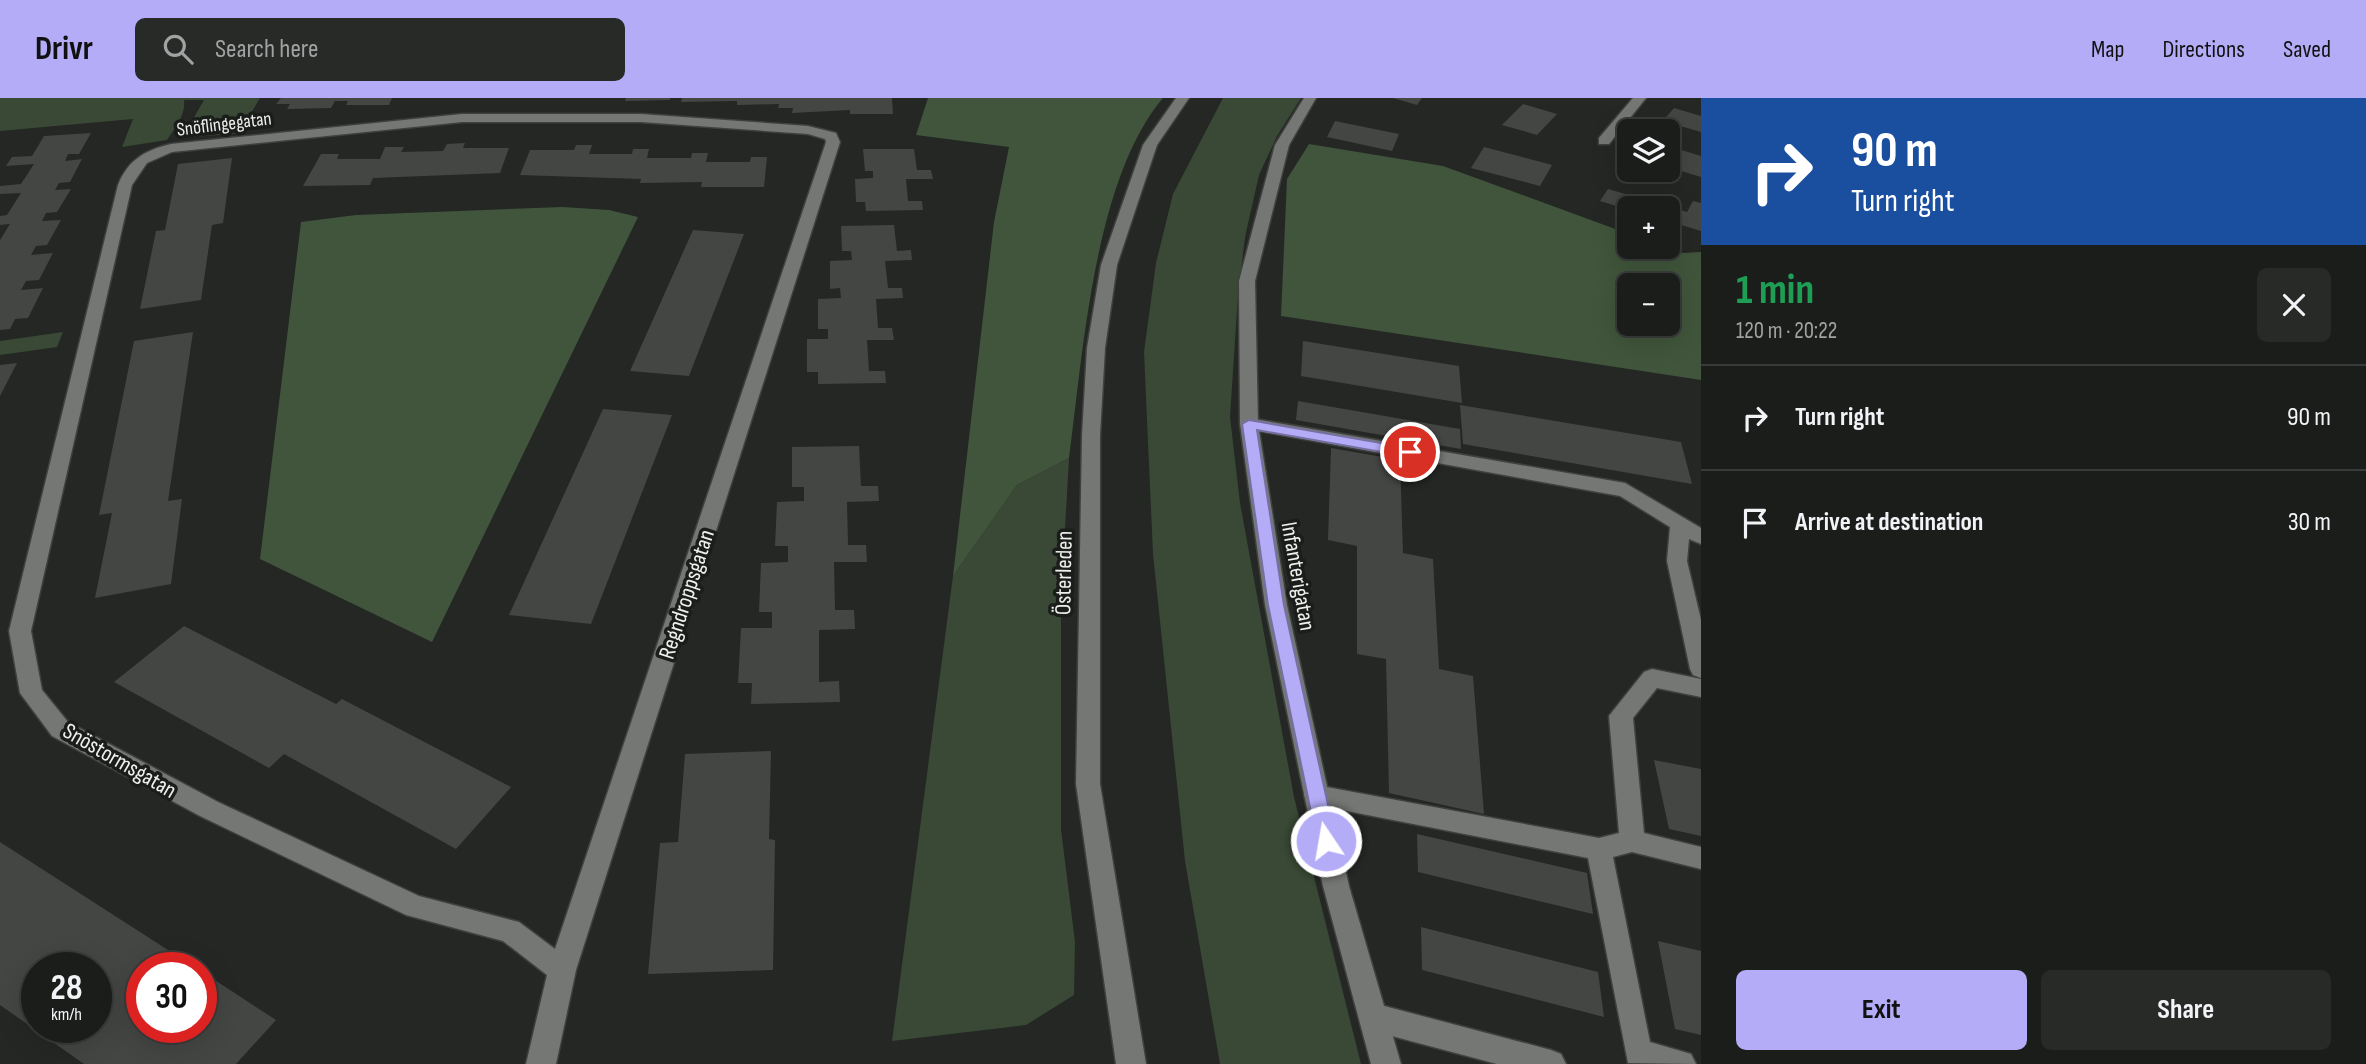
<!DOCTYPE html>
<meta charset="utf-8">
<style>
:root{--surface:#1b1d1b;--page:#282a28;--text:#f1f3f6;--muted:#a0a2a3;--line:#393b3a;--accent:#b5acf8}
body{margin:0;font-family:"Sofia Sans Condensed",sans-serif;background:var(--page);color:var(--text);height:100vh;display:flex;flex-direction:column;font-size:26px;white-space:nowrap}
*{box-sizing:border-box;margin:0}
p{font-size:23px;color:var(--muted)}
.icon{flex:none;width:38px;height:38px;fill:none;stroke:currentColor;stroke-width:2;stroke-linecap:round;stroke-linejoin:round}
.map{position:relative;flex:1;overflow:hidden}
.sheet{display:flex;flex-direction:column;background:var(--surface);width:665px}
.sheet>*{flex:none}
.hud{background:#1a4fa0;color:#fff;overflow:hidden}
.fabs{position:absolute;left:1617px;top:21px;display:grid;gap:14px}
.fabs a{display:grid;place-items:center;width:63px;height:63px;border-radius:10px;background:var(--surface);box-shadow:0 7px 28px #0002,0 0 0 2px var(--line);font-size:35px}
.speed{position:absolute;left:21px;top:854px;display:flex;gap:14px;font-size:35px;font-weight:700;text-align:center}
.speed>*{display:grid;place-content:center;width:91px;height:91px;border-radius:50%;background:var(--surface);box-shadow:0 7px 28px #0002,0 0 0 2px var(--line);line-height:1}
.speed small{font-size:18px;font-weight:400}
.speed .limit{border:10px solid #d22;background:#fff;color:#111}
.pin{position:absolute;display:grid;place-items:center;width:60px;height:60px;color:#fff;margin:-30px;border:4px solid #fff;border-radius:50%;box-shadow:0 2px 7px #0007}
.me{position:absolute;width:77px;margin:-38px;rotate:348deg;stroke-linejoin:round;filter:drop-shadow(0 0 5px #0008)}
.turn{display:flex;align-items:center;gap:24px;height:147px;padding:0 35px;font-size:32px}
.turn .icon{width:91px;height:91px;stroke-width:2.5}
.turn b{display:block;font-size:49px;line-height:60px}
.round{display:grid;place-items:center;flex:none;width:74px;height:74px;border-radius:10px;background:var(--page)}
.headline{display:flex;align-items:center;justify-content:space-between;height:119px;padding:0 35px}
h1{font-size:42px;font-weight:700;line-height:52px;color:#1e9e55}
.button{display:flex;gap:14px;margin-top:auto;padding:14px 35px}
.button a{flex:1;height:80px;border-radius:10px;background:var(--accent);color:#111;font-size:28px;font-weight:700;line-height:80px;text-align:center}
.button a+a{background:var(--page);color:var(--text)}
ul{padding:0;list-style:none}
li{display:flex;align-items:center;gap:21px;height:105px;padding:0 35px;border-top:2px solid var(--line)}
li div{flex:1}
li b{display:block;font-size:26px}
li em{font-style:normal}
header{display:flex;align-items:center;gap:42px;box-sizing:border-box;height:98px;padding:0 35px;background:var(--accent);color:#111}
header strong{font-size:33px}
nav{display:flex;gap:38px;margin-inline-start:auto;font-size:24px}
.search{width:490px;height:63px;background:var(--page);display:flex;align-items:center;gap:18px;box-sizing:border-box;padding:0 24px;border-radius:10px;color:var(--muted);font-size:26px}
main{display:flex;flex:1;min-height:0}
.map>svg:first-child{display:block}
.green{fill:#394935}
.forest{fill:#40553b;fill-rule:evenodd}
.building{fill:#444643;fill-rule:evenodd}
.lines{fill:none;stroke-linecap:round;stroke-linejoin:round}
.service-casing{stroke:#3f413e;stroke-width:3}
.minor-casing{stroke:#3f413e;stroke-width:3}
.secondary-casing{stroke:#3f413e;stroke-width:3}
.service{fill:#757774;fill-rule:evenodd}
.minor{fill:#757774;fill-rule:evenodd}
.secondary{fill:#757774;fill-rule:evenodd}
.route{fill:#b5acf8;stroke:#7670a1;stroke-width:2}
.labels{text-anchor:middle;stroke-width:7;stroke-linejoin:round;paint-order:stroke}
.far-street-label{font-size:19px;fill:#eef0ee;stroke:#1b1d1b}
.street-label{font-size:23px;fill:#eef0ee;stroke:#1b1d1b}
</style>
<header>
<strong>Drivr</strong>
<div class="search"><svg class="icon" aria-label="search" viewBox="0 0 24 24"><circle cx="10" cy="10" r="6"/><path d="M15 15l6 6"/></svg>Search here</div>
<nav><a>Map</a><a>Directions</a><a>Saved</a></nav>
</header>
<main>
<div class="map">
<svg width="1701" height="966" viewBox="0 0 1701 966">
<rect width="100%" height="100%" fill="#242724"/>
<path class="green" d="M0 0H260L239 35 182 40 204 2H184C186 17 175 30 167 42L122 49 133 21 0 33Z
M1223 0H1301L1277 38 1259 77 1245 139 1238 197 1230 319 1240 405 1294 699 1361 966H1220L1185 763 1153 456 1144 254 1156 165 1173 96Z
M63 234 57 249 0 257V243Z
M1069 360 1061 502V731L1075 844 1074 897 1026 927 892 943 953 478 1017 387Z"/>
<path class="forest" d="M928 0H1163C1094 81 1083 256 1069 360L1017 387 953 478 994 124 1009 49 916 37Z
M1309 46 1443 68 1629 136V149H1666L1683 155 1701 154V282L1281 218 1287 81ZM1629 187H1668V226H1629Z
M562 109 609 112 638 119 432 544 260 461 301 124 356 117Z"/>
<path class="building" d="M281 0H392L389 7H346L348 3H335L331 10 287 11 290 6H276Z
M626 0H670V2L625 3Z
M682 0H892L893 16H850V12L792 15 793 10H778L779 6 737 7V3L681 4Z
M1393 0H1422L1417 7Z
M1523 6 1557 16 1537 37 1502 27Z
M1674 10 1701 18V34L1663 23Z
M1335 23 1399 36 1392 53 1327 39Z
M91 35 79 56H68L65 63 82 61 70 84 59 85 55 92 71 91 57 114 46 115 42 123 61 122 47 147 36 148 31 157 53 155 39 182 26 183 21 192 43 190 28 220 15 221 10 231 0 232V142L10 126 0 127V118L7 117 21 95 0 96V88L21 86 34 66 6 68 12 59 32 58 44 38Z
M465 45 463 50H509L500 75 373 80 370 87 303 88 321 56H339L337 61H380L385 49H404L401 54 443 53 447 46Z
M576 47H592L589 56H632L633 51H649L647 60H691L692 55H708L706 64H750L751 59H767L764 89H701L702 84 640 85 641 81 520 77 530 52H574Z
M1484 49 1552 67 1540 88 1471 70Z
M1675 50 1701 58V79L1668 69V58Z
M863 51H914L917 72H931L933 81H906L908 103H922L923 112 866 113 865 104H856L855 81 873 80V73H865Z
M232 60 223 125 212 127 201 202 140 211 156 133 165 132 178 66Z
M1608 91 1687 114 1693 103 1701 105V133L1668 123V110L1629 112 1600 103Z
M894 127 897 153 911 152 912 162 885 163 888 190H902L903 200 876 201 878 230H892L894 242H867L869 273H885L886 285 818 286V274H807V241H828V231H818V201L841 200 840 190 830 191V163L852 162 851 153H842L841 128Z
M693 132 744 136 689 278 630 273Z
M193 234 168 403 182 401 171 486 95 500 112 415 99 417 134 243Z
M1303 243 1459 268 1462 305 1301 278Z
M17 265 0 298V267Z
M1298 303 1460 331 1461 351 1296 322Z
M1460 307 1681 344 1692 386 1463 346Z
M603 311 672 317 591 526 509 517Z
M859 348 861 388H878L879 403 847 404 848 447H866L867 464H834L835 512H854L855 531 819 532V584L839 583 840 604 751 606 752 585H738L741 530H772V514H759L761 465 788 464V448H775L777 404 804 403V389H792V349Z
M1331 350 1400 362 1403 455 1433 461 1439 571 1473 578 1484 716 1389 695 1386 561 1357 556V448L1328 442Z
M184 528 336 606 342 601 511 689 456 751 284 656 269 670 114 584Z
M771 653 769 741 775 742 773 872 648 876 660 745 678 744 685 656Z
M1654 662 1701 671V738L1669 731Z
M1417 736 1587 775 1593 816 1418 774Z
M0 744 196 870H142V929H201V873L276 922 236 966H84L0 907ZM37 870H96V929H37Z
M1421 829 1598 874 1604 919 1422 872Z
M1658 843 1701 853V937L1675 931Z"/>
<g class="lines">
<g class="service-casing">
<path id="service" d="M1249 320 1625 385 1701 430V446L1689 441 1687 463 1701 522V580L1693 577 1690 571 1667 463 1670 429 1620 398 1243 330 1240 326 1243 322Z
M1652 571 1701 581V599L1657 590 1633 620 1644 735 1701 749V771L1632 754 1613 759 1650 944 1691 956 1696 966 1628 965 1588 760 1316 707 1307 704 1304 697 1307 690 1316 687 1599 740 1619 735 1609 618 1644 574Z
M1373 905 1551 952 1561 956 1566 966H1497L1373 933 1363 929 1359 919 1363 909Z"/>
</g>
<g class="minor-casing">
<path id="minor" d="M1304 0H1316L1289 47 1255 183 1258 326 1287 507 1349 788 1401 966H1371L1323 788 1265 507 1240 326 1239 183 1275 47Z
M1633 0H1646L1609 46H1599V40Z
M462 16H641L808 28 836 35 840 44 576 872 556 966H526L547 877 503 843 406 817 200 718 52 638 20 595 9 533 118 87C128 62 145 52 171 46ZM462 24H641L808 36 825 41 826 44 555 851 519 824 419 798 218 704 68 624 42 592 31 533 132 87 147 65 172 54Z"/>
</g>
<g class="secondary-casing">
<path id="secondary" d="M1176 0H1189L1157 47 1117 167 1105 250 1100 337V686L1146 966H1116L1076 686 1082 337 1087 250 1101 167 1143 47Z"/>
</g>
<use href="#service" class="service"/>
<use href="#minor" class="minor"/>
<use href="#secondary" class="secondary"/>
</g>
<path class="route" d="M1249 322 1410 350 1417 354 1410 359 1257 332 1284 507 1336 743 1333 749H1320L1317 743 1268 507 1242 326Z"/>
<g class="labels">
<g class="far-street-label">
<text transform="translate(224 25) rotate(-7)" y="7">Snöflingegatan</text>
</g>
<g class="street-label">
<text transform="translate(1063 475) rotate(-89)" y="8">Österleden</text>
<text transform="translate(1299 478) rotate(80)" y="8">Infanterigatan</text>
<text transform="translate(686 496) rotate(-72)" y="8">Regndroppsgatan</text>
<text transform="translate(120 662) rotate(30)" y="8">Snöstormsgatan</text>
</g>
</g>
</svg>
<div class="fabs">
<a><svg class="icon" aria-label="layers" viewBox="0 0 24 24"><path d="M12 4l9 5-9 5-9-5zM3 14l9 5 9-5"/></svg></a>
<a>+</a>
<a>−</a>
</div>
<div class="speed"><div>28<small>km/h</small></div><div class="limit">30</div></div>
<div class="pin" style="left:1410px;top:354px;background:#d93025"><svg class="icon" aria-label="arrive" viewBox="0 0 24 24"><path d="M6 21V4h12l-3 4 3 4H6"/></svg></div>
<svg class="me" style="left:1326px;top:743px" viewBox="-20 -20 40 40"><circle r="17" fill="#b5acf8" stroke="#fff" stroke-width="3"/><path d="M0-11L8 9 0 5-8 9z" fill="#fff"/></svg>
</div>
<section class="sheet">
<div class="hud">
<div class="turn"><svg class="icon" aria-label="right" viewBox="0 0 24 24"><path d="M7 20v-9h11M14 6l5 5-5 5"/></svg><div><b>90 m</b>Turn right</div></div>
</div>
<div class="headline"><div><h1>1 min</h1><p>120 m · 20:22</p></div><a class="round"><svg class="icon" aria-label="close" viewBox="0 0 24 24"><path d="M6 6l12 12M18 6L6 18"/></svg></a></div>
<ul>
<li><svg class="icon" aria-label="right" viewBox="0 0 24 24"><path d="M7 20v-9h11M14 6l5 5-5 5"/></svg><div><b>Turn right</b></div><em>90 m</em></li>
<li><svg class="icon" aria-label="arrive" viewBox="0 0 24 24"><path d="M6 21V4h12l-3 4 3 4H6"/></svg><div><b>Arrive at destination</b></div><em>30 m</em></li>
</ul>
<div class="button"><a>Exit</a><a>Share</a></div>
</section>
</main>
